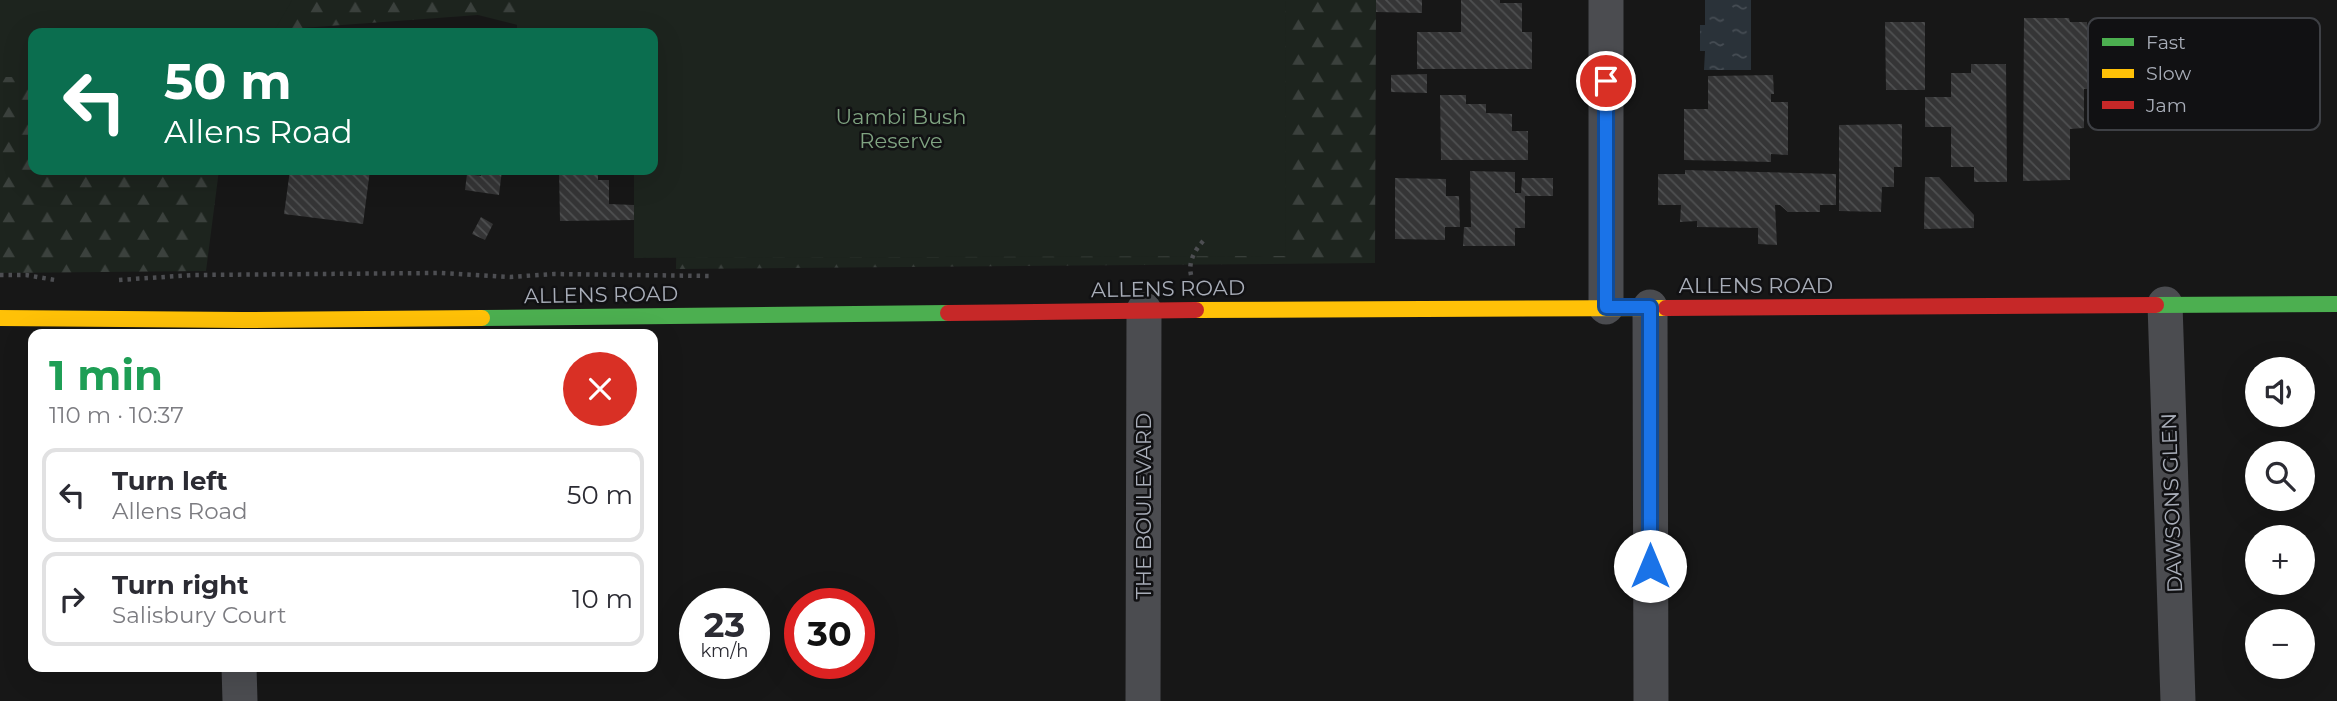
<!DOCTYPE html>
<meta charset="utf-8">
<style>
:root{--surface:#fff;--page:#f7f7f7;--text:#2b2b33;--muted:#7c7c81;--line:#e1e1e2}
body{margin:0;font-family:Montserrat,sans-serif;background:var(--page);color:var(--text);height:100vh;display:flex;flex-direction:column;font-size:26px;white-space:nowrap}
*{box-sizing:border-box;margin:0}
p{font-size:23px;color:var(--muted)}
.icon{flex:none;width:38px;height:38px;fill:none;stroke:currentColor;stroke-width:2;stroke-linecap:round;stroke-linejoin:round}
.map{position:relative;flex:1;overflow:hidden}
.drawer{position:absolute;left:28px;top:329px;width:630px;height:343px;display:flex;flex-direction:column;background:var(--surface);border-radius:14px;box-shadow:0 7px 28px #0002}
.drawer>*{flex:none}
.banner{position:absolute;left:28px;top:28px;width:630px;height:147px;border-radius:14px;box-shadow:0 7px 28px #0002;background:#0b6e4f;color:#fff;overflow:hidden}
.controls{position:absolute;left:2245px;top:357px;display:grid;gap:14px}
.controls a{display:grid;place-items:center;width:70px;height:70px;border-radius:50%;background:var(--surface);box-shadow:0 7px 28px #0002;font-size:35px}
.speed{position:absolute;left:679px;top:588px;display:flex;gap:14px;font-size:35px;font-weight:700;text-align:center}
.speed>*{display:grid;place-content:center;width:91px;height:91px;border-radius:50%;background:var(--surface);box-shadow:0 7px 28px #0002;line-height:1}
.speed small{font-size:18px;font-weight:400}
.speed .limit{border:10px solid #d22;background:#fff;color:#111}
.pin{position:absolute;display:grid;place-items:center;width:60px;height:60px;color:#fff;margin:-30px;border:4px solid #fff;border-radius:50%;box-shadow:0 2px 7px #0007}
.me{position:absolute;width:77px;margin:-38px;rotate:0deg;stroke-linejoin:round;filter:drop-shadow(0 0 5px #0008)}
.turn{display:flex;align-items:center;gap:24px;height:147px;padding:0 21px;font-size:32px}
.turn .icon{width:91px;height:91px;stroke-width:2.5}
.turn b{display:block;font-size:49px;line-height:60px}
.round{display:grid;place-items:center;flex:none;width:74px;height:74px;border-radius:37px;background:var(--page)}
.headline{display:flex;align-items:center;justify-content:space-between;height:119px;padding:0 21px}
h1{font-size:42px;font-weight:700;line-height:52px;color:#1e9e55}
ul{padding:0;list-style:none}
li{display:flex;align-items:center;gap:21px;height:94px;margin:0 14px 10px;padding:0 7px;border:4px solid var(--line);border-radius:14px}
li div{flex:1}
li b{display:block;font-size:26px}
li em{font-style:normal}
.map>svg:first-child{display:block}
.forest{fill:url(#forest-firs)}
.park{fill:#1d241e}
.water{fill:url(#water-ripples)}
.building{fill:url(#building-back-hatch)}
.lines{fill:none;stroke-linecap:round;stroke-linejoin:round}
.path{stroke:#4d4e52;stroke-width:4.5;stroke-dasharray:3.5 5;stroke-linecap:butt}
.street{stroke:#4b4c50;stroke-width:35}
.fast{stroke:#4caf50;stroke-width:16}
.slow{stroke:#ffc107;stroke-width:16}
.jam{stroke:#c62828;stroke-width:16}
.route-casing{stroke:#114b97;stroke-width:18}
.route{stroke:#1a73e8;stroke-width:12}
.labels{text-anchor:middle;stroke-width:5;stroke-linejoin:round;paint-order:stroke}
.park-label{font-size:21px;fill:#7fa381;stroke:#111113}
.street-label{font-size:21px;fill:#a8adb8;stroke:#111113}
.key{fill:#111113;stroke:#3e4045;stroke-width:2}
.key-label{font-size:19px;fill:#a8adb8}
</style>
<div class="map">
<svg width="2337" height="701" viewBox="0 0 2337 701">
<defs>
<pattern id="forest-firs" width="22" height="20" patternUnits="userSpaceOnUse" patternTransform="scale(1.75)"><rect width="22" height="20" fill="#1d241e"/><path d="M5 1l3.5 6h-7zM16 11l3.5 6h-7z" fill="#3b413d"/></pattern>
<pattern id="water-ripples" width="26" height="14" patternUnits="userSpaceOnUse" patternTransform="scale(1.75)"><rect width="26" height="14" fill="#2a3239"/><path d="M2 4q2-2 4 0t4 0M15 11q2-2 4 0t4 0" fill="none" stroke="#464d54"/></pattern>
<pattern id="building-back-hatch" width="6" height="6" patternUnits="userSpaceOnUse" patternTransform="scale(1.75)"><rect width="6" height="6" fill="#353536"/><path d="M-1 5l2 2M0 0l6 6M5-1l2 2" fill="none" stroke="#4f5051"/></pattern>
</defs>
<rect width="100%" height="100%" fill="#171717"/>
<path class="forest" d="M0 0H1376L1375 263 676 269 679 67 653 33H549L478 15 235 33H33V170H219L206 271 0 273Z"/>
<path class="park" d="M0 0H292L273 33H33V77H0Z
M517 0H1285L1286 256 634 258V170H653V33H517Z"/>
<path class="water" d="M1705 0H1751V70H1704L1705 51H1700V25H1705Z"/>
<path class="building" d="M1376 0H1422V13L1376 12Z
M1461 0H1500V3H1522V32H1532V69H1417V32H1461Z
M2024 18H2069L2070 22H2087V89H2084V128L2070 129V180L2023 181Z
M1885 22H1925V90H1886Z
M1971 64H2006L2007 182H1974V167H1951V127H1925V97H1951V73H1971Z
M1427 74V93L1391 92V75Z
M1773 75 1774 94H1771V102H1788V155L1771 154V162L1684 160V109H1708V76Z
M1440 95H1466V104H1486V113L1512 114V131H1528V160H1441Z
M1902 124V167H1894V187H1882L1881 212 1839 211V125Z
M290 170H370L363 224 284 214Z
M482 170H502L499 195 465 190 467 174 481 176Z
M559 170H598V180H609V204L634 205V220L560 221Z
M1685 170 1836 174V205H1820V212H1788L1780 205H1775L1777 245 1758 244V228L1697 227V221L1680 222 1681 205H1658V174H1685Z
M1470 171 1515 172V193H1521L1522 178H1553V196H1525V228H1515V246H1463L1464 227H1471Z
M1925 177H1939L1974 215V228L1924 229Z
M1395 178 1446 179V196H1459L1460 227H1445V240L1395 239Z
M481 217 493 224 485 240 472 234Z"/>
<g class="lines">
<path class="path" d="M0 275H26L55 280
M1191 275C1188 261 1195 250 1204 240
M119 280 193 275 440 273 510 277 554 274 712 276"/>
<path class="street" d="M1606 0V307
M2165 304 2178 701
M1650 307 1651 701
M239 667 240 701
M1143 701 1144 310"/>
<path class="fast" d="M2156 305 2337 304
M482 318 948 313"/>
<path class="slow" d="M1196 310 1666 308
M0 318 242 320 482 318"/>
<path class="jam" d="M1666 308 2156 305
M948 313 1196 310"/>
</g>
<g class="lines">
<g class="route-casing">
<path id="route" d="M1606 81V307H1650V566"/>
</g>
<use href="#route" class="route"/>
</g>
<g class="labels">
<g class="park-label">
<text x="901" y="124">Uambi Bush<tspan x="901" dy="24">Reserve</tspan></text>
</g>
<g class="street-label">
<text x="1756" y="293">ALLENS ROAD</text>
<text transform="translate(1168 289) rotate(-1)" y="7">ALLENS ROAD</text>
<text transform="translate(601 295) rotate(-1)" y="7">ALLENS ROAD</text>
<text transform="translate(2172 503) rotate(-92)" y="7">DAWSONS GLEN</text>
<text transform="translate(1144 506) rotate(-90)" y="7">THE BOULEVARD</text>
</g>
</g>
<rect x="2088" y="18" width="232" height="112" rx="10" class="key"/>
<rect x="2102" y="38" width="32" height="8" fill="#4caf50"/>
<rect x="2102" y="69" width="32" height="9" fill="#ffc107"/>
<rect x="2102" y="101" width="32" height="8" fill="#c62828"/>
<g class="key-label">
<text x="2146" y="49">Fast</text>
<text x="2146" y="80">Slow</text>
<text x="2146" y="112">Jam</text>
</g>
</svg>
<div class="controls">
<a><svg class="icon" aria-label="sound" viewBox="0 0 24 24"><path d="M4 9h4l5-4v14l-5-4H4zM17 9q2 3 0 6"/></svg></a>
<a><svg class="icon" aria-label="search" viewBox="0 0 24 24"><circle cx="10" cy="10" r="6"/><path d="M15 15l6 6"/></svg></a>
<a>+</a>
<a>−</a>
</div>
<div class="speed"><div>23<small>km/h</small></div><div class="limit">30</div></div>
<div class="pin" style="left:1606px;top:81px;background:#d93025"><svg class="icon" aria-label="arrive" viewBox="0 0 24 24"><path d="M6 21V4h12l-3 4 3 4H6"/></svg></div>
<svg class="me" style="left:1650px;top:566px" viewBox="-20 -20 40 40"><circle r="19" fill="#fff"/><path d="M0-13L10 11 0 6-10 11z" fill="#1a73e8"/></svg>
<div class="banner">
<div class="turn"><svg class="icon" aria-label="left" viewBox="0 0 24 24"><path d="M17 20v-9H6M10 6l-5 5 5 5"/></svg><div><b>50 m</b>Allens Road</div></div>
</div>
<section class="drawer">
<div class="headline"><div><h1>1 min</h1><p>110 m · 10:37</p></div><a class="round" style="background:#d93025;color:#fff"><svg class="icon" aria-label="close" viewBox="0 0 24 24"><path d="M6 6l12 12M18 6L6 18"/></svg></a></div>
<ul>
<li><svg class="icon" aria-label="left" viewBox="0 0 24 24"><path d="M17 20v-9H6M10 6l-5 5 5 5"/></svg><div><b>Turn left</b><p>Allens Road</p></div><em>50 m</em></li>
<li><svg class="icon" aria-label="right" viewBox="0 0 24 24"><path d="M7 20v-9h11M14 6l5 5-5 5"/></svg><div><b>Turn right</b><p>Salisbury Court</p></div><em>10 m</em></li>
</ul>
</section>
</div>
